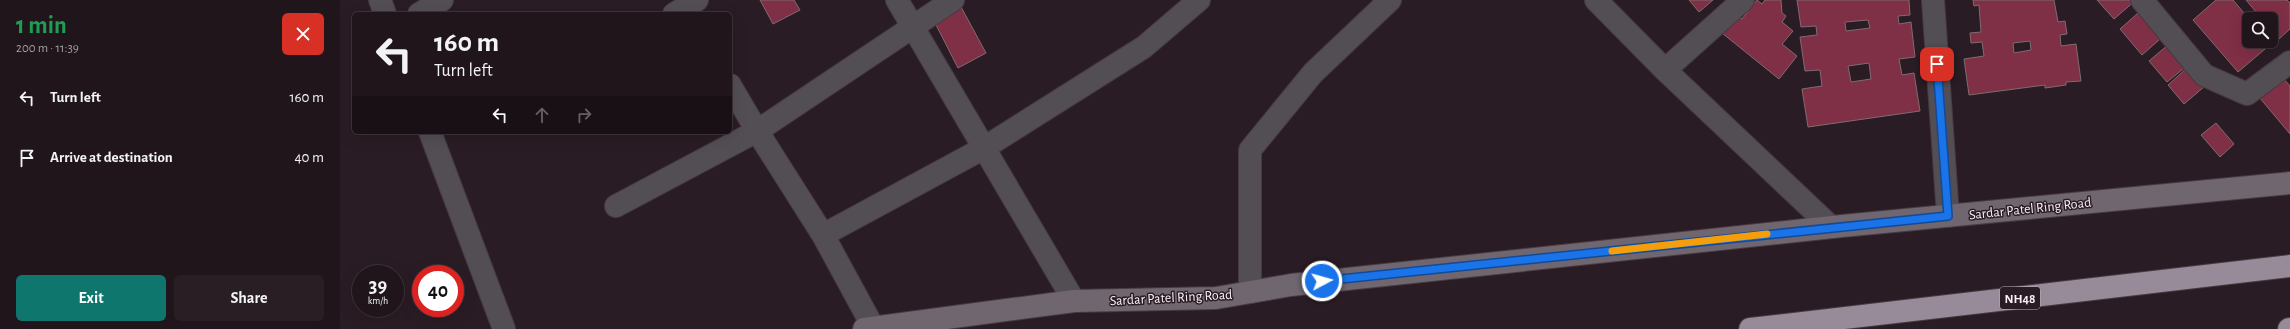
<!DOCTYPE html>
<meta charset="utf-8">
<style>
:root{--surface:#20151b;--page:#281e24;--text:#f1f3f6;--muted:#a29fa3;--line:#3d343a;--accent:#0f766e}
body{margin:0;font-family:"Alegreya Sans",sans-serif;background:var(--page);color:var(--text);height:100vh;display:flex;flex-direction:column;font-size:15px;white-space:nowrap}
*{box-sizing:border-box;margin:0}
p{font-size:13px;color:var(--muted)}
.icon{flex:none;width:22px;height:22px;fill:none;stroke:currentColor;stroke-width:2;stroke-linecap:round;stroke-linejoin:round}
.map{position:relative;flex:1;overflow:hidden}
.panel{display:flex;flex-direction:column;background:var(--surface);width:340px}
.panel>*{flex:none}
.banner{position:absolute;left:12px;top:12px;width:380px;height:122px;border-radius:6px;box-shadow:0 4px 16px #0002,0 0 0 1px var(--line);background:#20151b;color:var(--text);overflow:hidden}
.tools{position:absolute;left:1902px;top:12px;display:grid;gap:8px}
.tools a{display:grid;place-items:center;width:36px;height:36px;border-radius:6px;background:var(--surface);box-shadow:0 4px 16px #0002,0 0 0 1px var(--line);font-size:20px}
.speed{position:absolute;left:12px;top:265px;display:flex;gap:8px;font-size:20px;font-weight:700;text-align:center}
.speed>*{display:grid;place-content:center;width:52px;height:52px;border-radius:50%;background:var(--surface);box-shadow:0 4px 16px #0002,0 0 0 1px var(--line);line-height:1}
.speed small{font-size:10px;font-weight:400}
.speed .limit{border:6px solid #d22;background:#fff;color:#111}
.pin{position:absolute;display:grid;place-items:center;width:34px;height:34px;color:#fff;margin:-17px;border-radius:8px;box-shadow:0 2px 6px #0006}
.me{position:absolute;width:44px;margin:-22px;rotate:84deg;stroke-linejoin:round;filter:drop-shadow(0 0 3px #0008)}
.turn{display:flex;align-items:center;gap:14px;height:84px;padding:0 16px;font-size:18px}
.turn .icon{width:52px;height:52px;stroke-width:2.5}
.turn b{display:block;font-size:28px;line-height:34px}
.lanes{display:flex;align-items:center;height:38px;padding:0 16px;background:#0003;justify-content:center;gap:20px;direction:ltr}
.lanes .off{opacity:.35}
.round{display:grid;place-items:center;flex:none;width:42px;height:42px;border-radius:6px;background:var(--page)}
.head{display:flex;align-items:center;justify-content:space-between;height:68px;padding:0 16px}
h1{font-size:24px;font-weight:600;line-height:30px;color:#1e9e55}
.action{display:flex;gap:8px;margin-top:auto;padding:8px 16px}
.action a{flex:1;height:46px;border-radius:6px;background:var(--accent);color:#fff;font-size:16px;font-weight:600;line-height:46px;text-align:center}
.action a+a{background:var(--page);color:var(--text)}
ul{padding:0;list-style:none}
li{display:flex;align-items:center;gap:12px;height:60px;padding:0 16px}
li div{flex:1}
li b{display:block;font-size:15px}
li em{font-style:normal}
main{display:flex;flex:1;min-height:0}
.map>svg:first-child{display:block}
.building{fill:#7f2f46;stroke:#806b6f;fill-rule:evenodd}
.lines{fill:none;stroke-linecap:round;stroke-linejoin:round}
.street-casing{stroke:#473a41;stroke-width:24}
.secondary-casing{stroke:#473a41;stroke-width:24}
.highway-casing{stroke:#473a41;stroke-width:24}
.street{stroke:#534d54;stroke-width:22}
.secondary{stroke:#6f6670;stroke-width:22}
.highway{stroke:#978a99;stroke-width:22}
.route-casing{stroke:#114b97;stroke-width:10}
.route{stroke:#1a73e8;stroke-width:7}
.slow{stroke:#f59e0b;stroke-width:7}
.labels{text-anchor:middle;stroke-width:3;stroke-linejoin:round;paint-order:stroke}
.shield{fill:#2a1c24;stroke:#bbb0b6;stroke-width:1}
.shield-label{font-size:13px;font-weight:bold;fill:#f9eff4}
.street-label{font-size:14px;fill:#f9eff4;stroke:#2a1c24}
</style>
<main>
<section class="panel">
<div class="head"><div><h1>1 min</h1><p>200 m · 11:39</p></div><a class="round" style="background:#d93025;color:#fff"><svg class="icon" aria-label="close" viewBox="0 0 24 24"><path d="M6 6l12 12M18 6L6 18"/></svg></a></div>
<ul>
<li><svg class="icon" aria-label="left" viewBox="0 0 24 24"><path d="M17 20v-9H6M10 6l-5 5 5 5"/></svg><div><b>Turn left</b></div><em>160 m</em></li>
<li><svg class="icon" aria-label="arrive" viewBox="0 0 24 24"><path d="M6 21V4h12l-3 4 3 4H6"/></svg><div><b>Arrive at destination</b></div><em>40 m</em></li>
</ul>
<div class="action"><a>Exit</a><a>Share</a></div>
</section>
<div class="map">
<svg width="1950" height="329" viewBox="0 0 1950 329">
<rect width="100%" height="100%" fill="#2a1c24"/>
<path class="building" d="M420 0H454L460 10 433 24Z
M1349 0H1373L1359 12Z
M1417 0 1422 4 1425 0H1441L1442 13 1446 16 1442 22 1453 31 1442 44 1457 56 1439 79 1382 33 1396 14 1402 19Z
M1457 0H1569L1570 15 1558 16 1559 24 1571 22 1575 57 1559 59 1562 75 1574 73 1580 111 1468 127 1462 89 1482 86 1480 70 1465 71 1460 37 1477 35 1476 26 1461 27ZM1528 20 1530 28 1506 31 1505 22ZM1529 63 1531 79 1511 82 1508 66Z
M1633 0H1714L1718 22 1725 21 1727 34 1720 35 1721 46 1736 44 1741 81 1726 82V85L1705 88V85L1629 95 1624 59 1644 56 1642 42 1631 43 1630 33 1641 32 1639 5 1634 6ZM1690 41 1691 50 1674 53 1673 43Z
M1757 0H1796L1774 19Z
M1876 0H1893L1909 19V41H1928L1931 44 1898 72 1853 20Z
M1906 0H1947L1950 3V29L1939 39 1931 29V19H1922Z
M620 5 646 53 618 68 593 19Z
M1806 6 1828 32 1802 55 1780 29Z
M1829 44 1848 65 1827 82 1809 61Z
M1848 67 1865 86 1844 104 1828 85Z
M1942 77 1950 86V134L1919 97Z
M1876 123 1894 144 1880 157 1861 135Z"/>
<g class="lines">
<g class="street-casing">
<path id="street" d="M40 0 45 14
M557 0 734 301
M1256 0 1325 70 1491 227
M1593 0 1608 216
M1802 0 1864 75 1907 94 1950 62
M79 14 102 0
M334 14 357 0
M1325 70 1403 0
M90 132 164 329
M276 206 417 131 390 85
M483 235 644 148 804 47 859 0
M910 292V150L973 73 1050 0
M533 327 483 235 417 131 613 0"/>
</g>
<g class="secondary-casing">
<path id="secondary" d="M524 329 734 301 876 298 951 285 1502 226 1950 183"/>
</g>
<g class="highway-casing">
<path id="highway" d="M1410 329 1950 266
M1949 329H1950"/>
</g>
<use href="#street" class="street"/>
<use href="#secondary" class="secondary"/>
<use href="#highway" class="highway"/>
</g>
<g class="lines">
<g class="route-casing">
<path id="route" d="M982 281 1608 216 1597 64"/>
</g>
<use href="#route" class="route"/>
<path class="slow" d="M1272 251 1427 234"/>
</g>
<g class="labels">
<rect class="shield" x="1660" y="287" width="40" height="22" rx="3"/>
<g class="shield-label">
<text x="1680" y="303">NH48</text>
</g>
<g class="street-label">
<text transform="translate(1690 208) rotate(-6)" y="5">Sardar Patel Ring Road</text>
<text transform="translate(831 297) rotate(-3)" y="5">Sardar Patel Ring Road</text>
</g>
</g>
</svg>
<div class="tools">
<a><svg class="icon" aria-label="search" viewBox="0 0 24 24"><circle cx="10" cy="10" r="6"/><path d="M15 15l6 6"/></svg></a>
</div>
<div class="speed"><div>39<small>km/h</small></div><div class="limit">40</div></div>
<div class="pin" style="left:1597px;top:64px;background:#d93025"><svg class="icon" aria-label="arrive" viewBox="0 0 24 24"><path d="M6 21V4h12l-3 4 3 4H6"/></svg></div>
<svg class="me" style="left:982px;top:281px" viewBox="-20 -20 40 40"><circle r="17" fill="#1a73e8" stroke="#fff" stroke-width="3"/><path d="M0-11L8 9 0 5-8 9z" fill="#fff"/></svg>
<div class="banner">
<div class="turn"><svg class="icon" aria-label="left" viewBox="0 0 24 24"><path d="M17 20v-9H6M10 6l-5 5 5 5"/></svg><div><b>160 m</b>Turn left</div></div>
<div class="lanes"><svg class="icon" aria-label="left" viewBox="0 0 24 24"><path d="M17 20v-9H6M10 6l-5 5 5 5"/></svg><svg class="icon off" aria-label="ahead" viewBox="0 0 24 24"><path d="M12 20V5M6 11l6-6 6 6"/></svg><svg class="icon off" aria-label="right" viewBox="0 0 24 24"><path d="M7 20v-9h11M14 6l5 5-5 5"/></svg></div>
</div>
</div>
</main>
